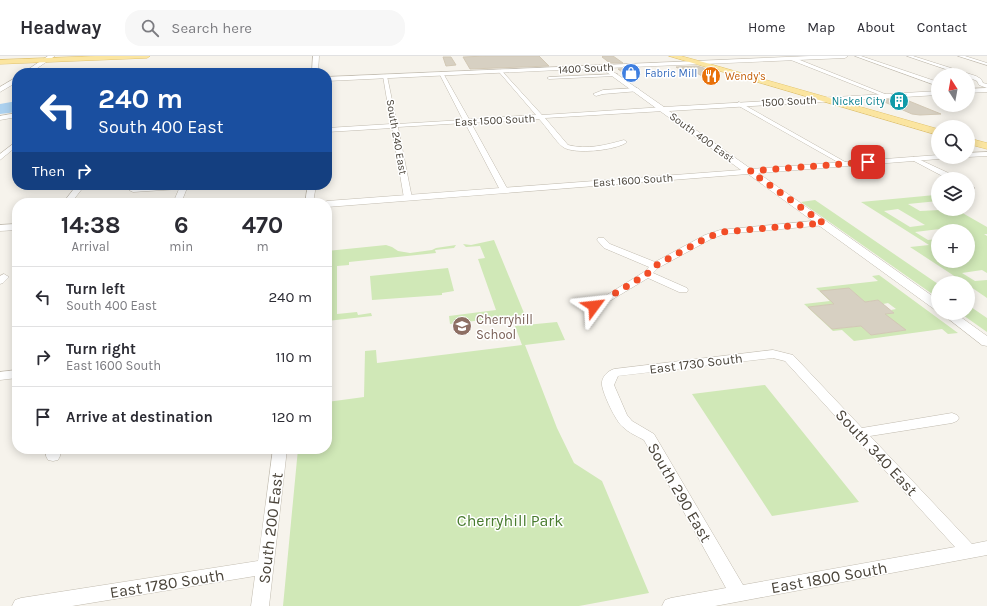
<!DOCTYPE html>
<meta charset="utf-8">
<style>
:root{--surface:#fff;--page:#f7f7f7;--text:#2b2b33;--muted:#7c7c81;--line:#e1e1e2}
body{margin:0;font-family:Karla,sans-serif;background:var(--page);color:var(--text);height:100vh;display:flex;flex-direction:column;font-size:15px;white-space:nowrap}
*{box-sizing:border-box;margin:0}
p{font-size:13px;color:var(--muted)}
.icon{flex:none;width:22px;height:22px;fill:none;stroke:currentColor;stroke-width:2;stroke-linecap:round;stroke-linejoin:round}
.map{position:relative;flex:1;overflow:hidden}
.side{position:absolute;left:12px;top:142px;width:320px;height:256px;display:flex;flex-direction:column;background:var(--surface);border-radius:16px;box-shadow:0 2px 10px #0003}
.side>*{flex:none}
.banner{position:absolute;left:12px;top:12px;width:320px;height:122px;border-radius:16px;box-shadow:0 2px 10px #0003;background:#1a4fa0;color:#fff;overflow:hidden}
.needle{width:26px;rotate:349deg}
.tools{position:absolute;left:931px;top:12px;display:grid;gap:8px}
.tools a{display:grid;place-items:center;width:44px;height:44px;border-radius:50%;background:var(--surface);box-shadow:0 2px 10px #0003;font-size:20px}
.pin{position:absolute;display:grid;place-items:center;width:34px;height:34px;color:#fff;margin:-17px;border-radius:8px;box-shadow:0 2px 6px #0006}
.me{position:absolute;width:44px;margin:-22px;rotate:60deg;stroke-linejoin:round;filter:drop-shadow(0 0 3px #0008)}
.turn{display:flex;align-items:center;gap:14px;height:84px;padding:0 20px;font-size:18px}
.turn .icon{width:52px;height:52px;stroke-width:2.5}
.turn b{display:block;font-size:28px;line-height:34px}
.then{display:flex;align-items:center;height:38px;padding:0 20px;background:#0003;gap:8px;font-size:15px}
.eta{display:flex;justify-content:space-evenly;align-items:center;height:68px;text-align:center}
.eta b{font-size:24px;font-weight:700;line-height:28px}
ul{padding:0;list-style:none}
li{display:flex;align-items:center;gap:12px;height:60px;padding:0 20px;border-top:1px solid var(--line)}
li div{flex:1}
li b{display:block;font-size:15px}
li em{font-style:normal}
header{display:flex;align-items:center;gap:24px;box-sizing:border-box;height:56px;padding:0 20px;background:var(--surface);border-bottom:1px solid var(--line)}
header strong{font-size:19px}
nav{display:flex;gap:22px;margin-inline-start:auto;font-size:14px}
.search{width:280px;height:36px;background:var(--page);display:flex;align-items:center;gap:10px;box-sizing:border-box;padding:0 14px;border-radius:16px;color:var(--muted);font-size:15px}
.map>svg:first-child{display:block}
.green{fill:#d0e8b7;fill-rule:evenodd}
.water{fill:#acd1ef}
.building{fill:#d7d0c2;stroke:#d2c8b5}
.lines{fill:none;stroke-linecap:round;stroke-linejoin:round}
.minor-casing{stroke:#c1bbaf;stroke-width:1}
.tertiary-casing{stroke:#c1bbaf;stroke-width:1}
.primary-casing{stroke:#e1c36f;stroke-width:1}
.minor{fill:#fff;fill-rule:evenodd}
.tertiary{fill:#fff;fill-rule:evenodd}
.primary{fill:#fbe5a0;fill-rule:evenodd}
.route{stroke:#f24d27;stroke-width:7;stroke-dasharray:0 12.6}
.labels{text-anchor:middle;stroke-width:3;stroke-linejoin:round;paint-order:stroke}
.far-street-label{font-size:11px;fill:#4a443a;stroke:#fff}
.far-shop-label{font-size:11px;fill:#366cbe;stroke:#fff;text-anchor:start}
.far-food-label{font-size:11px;fill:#c56008;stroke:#fff;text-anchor:start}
.far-culture-label{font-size:11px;fill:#0d838f;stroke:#fff;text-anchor:end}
.education-label{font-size:13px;fill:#785e54;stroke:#fff;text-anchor:start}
.street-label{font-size:13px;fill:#4a443a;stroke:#fff}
.near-street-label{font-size:16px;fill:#4a443a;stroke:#fff}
.near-park-label{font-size:16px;fill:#487b2e;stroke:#fff}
</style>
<header>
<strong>Headway</strong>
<div class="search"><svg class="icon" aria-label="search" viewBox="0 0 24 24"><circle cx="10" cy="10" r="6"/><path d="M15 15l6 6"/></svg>Search here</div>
<nav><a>Home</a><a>Map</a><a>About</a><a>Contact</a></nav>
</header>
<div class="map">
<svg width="987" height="550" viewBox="0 0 987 550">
<rect width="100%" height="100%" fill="#f6f3ec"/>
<path class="green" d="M935 139 938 141V145L908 148 920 155 960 153 963 155H959L987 171V178H984L987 180V217L982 214 962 217 975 225 987 224V242L968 229V227H965L910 191 929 189 861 146ZM898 153 925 169 910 171 884 155ZM948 172 953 175H968V205H958L962 208 949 210 942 205H938V202L933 199 938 198V183L928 184 915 176Z
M815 144 938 228V242L801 146Z
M494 184 524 257 523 259 450 268 449 260 496 254 478 203 485 202 480 190 466 191 463 188 471 189Z
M386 189 392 191 398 195 410 197 432 194 436 192 456 189 454 192 435 194 436 197 349 206V209L337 210V258L357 256 358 259 371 257 372 260 327 265V195Z
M448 212 454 235 442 237V239L372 244 370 220Z
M879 219 958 277 948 278 942 273 854 285 842 274 833 275 804 248 830 245 816 232 878 225 872 220ZM849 232 865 246 878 244 883 248 888 247 896 253 891 254 894 257 880 258 905 274 871 279 861 270 832 273 808 251 834 248Z
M968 249 987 262V276L960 257H968Z
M557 266 565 284 525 289 557 372 574 407 602 425 649 537 579 550H283L298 393H327V346L364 341 365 295 376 294 377 307 522 289 515 270Z
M765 329 859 446 772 460 692 338Z"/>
<path class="water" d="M17 45V56L0 58V48Z"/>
<path class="building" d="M486 0H539L549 10 470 13 463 1Z
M603 0H613L623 7H610L602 1Z
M443 1H451L456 9 446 10Z
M697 10 707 13 721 20 704 21 691 14 683 15 676 11Z
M633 12 641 18 626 19 618 13Z
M904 43 941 58 920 59 912 58 880 44Z
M849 232 865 246 878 244 883 248 894 257 885 258 906 274 871 279 861 270 832 273 808 251 834 248 820 235Z"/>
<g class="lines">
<g class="minor-casing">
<path id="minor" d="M855 0H861L938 26V30Z
M907 0H913L976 20 981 23 983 27 987 28V32L979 29 977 25 968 21V19H963Z
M958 0H965L987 7V9Z
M791 2H795L890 40 885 41 791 4Z
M501 14 542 59 664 51 667 53 664 55 545 62 568 89C587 94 606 89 624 84L627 86C618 94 574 99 563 91 556 86 546 70 539 63L471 67 508 134 504 136 500 134 465 67 398 71 412 142 408 144 404 142 392 72 327 76V72L391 68 383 20 385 19 387 20 397 68 463 64 439 17 441 16 443 17 469 63 536 59 499 16Z
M617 18 615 20 549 23 547 22 549 21Z
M637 32 640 34 639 35 603 38 596 40 593 38 603 34Z
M739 46 847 107 848 108 843 109 737 49 736 48Z
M17 57V61L0 64V60Z
M17 85V90L0 104V98Z
M914 101 957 121 958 123H948L912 104 911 103Z
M968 128 975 132 968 137Z
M77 129H85L71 147H63Z
M172 129H209L205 131 187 132 181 147H173L179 133 133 136 129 134 133 132Z
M308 129H316L313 147H305Z
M823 164 826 165 827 167 826 169 724 178 711 183 658 212 653 217 687 232 688 234 687 236H679L648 222 598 252 594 253 589 250 644 216 649 211 604 192 597 184 598 182H604L610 188 655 206 705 179 720 174Z
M4 218 9 221 3 227 0 228V220Z
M773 294 793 299 862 372 952 357 957 359 959 362 957 365 952 367 870 380 972 488 987 485V499L715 550H662L665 544 671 542 726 532 644 384C637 380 629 377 623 371 616 366 603 338 602 329 601 322 607 315 614 313ZM773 302 785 305 955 491 743 529 654 378 632 365 627 359 614 329 618 320Z
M17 314V322L0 324V316Z
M46 393H60V400L58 404 53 405 48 404 46 400Z
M273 393H287L269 550H251L255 520 72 550H12L15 544 21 542 258 505Z"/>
</g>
<g class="tertiary-casing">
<path id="tertiary" d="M48 0H55L30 17H23Z
M313 0H319L318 17H312Z
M810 0H848L845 2 608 12 664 51 938 35V39L669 55 751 113 938 99V101H943L939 103 758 117 938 244V254L934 253 748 118 327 151V147H323L327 145 741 114 601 12 327 25V21Z
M17 21V26L0 36V31Z
M987 32V36L968 37V33Z
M987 96V100L968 101H966H968V97Z
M17 168V174L0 175V169Z
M941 257H955L987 280V290L982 289Z"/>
</g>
<g class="primary-casing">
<path id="primary" d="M96 0H150L147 2 0 8V4Z
M669 0H681L703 6 938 73V79Z
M968 82 987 87V93L968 88Z"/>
</g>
<use href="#minor" class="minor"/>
<use href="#tertiary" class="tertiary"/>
<use href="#primary" class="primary"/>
</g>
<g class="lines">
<path class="route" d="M594 250 647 218 655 210 708 181 723 176 823 167 750 115 868 106"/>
</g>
<defs>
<g id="shop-disc" transform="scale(1)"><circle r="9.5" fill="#3f7fe0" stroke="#fff"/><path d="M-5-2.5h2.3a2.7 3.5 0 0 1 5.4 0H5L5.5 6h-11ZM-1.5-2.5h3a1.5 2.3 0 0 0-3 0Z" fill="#fff"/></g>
<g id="restaurant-disc" transform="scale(1)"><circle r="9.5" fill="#e8710a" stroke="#fff"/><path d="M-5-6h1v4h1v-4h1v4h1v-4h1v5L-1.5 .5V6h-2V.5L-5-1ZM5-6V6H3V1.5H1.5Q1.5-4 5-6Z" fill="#fff"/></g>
<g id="building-disc" transform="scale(1)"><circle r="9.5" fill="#0f9aa8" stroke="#fff"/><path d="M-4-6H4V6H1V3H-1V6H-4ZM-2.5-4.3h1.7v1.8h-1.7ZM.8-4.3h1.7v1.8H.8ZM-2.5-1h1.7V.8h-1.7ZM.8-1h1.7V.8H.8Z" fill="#fff"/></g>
<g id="school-disc" transform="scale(1)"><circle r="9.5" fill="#8d6e63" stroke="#fff"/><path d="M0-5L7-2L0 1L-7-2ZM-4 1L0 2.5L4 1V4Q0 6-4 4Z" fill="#fff"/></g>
</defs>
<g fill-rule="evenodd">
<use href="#shop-disc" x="631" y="17"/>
<use href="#restaurant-disc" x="711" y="20"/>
<use href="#building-disc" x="899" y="45"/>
<use href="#school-disc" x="462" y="270"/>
</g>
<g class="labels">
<g class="far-street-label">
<text transform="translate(586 12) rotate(-3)" y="4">1400 South</text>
<text transform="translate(789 45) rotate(-3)" y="4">1500 South</text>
<text transform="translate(495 64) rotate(-3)" y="4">East 1500 South</text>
<text transform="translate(397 81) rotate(80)" y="4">South 240 East</text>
<text transform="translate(702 81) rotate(36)" y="4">South 400 East</text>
<text transform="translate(633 124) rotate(-4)" y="4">East 1600 South</text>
</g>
<g class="far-shop-label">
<text x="645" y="21">Fabric Mill</text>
</g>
<g class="far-food-label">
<text x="725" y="24">Wendy's</text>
</g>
<g class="far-culture-label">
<text x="885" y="49">Nickel City</text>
</g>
<g class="education-label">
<text x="476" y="268">Cherryhill<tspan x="476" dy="15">School</tspan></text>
</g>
<g class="street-label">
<text transform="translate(696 307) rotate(-7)" y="5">East 1730 South</text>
</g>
<g class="near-street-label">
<text transform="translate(877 396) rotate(47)" y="6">South 340 East</text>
<text transform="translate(680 436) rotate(60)" y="6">South 290 East</text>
<text transform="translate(270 472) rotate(-83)" y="6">South 200 East</text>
<text transform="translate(829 521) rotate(-10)" y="6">East 1800 South</text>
<text transform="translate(167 527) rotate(-9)" y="6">East 1780 South</text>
</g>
<g class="near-park-label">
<text x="510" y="470">Cherryhill Park</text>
</g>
</g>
</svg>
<div class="tools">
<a><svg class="needle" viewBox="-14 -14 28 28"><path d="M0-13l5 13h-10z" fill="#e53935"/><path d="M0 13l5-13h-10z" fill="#7c7c81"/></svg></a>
<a><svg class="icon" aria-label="search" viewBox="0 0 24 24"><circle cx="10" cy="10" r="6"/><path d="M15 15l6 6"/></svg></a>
<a><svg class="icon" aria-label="layers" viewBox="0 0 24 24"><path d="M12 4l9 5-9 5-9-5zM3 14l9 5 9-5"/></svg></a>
<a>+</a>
<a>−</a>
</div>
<div class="pin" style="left:868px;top:106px;background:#d93025"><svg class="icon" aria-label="arrive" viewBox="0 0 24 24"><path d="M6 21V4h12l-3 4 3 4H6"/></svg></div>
<svg class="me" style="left:594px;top:250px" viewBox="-20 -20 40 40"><path d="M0-17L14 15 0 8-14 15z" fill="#f24d27" stroke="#fff" stroke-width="4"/></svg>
<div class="banner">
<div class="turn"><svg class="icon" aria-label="left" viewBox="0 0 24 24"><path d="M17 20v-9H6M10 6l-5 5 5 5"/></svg><div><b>240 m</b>South 400 East</div></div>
<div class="then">Then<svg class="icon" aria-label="right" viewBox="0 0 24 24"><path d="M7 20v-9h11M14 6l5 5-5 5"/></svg></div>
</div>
<section class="side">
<div class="eta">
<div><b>14:38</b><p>Arrival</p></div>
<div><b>6</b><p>min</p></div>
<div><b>470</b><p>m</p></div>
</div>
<ul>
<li><svg class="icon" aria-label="left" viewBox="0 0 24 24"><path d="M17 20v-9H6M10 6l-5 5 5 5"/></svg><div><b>Turn left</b><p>South 400 East</p></div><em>240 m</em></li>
<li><svg class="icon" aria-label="right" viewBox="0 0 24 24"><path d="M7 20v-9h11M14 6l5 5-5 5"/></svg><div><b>Turn right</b><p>East 1600 South</p></div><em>110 m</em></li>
<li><svg class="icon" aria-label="arrive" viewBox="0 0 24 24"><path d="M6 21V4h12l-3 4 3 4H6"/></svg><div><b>Arrive at destination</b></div><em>120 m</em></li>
</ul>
</section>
</div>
